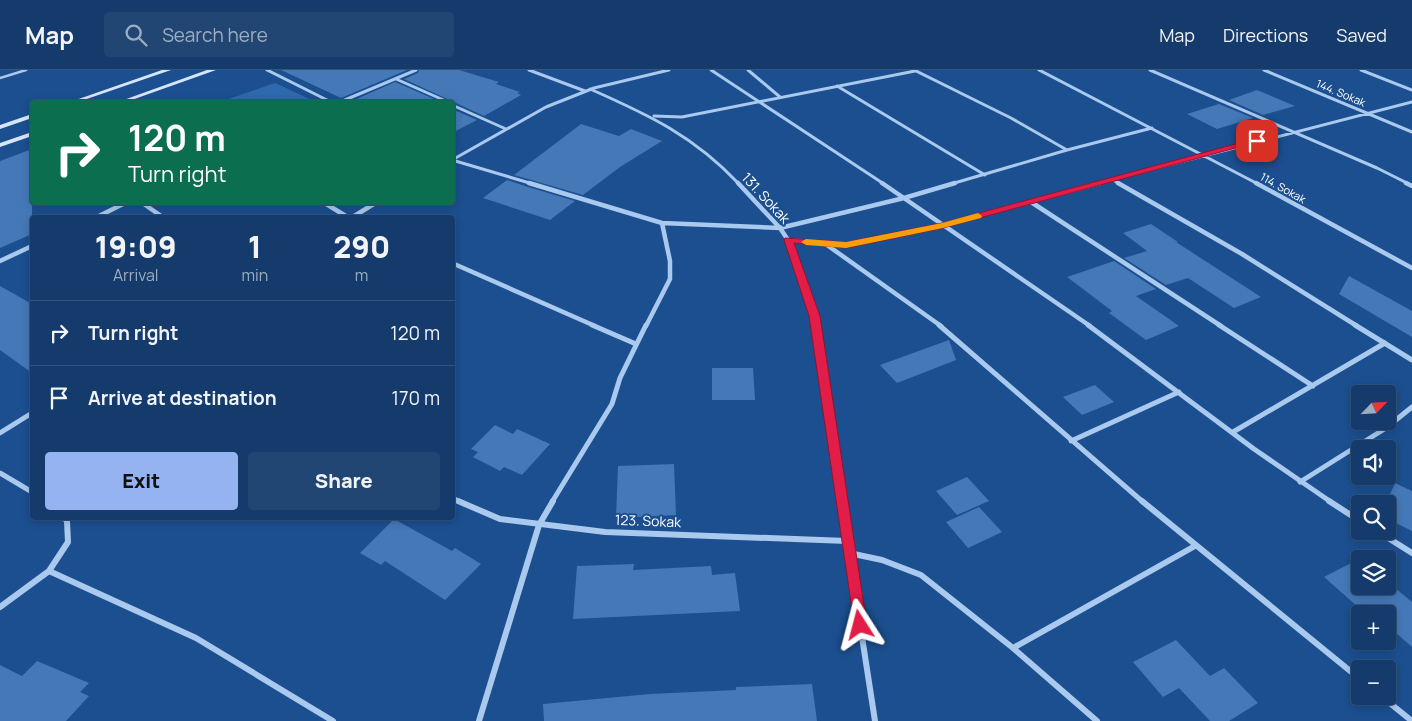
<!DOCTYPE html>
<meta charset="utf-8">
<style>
:root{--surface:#143b6b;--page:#214673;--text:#f1f3f6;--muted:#9dadc1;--line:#33557e;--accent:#95b2f1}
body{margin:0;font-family:Manrope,sans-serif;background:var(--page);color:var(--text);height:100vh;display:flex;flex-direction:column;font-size:19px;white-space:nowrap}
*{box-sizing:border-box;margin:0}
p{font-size:16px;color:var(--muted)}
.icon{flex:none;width:28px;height:28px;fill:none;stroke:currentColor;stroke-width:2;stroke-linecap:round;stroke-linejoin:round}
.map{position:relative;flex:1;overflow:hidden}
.sheet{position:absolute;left:30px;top:145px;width:425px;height:305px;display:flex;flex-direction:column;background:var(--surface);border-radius:5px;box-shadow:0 2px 8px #0003,0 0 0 1px var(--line)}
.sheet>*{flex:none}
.guide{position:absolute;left:30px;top:30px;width:425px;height:105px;border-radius:5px;box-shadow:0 2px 8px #0003,0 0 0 1px var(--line);background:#0b6e4f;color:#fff;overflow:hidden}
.needle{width:32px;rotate:65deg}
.buttons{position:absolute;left:1351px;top:315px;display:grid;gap:10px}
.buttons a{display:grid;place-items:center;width:45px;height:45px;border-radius:5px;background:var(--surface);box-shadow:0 2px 8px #0003,0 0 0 1px var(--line);font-size:25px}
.pin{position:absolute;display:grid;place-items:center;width:42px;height:42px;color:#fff;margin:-21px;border-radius:10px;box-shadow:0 2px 8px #0006}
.me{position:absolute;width:55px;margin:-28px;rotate:351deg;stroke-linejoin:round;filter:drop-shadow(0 0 4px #0008)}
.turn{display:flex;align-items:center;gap:18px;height:105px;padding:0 15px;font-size:22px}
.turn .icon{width:65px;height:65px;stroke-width:2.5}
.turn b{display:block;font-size:35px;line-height:42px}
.eta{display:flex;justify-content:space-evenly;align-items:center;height:85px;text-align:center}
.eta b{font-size:30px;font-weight:800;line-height:35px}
.action{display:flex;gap:10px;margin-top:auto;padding:10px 15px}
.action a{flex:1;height:58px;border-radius:5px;background:var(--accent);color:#111;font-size:20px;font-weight:800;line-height:58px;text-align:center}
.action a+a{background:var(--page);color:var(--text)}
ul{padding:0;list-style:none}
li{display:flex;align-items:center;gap:15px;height:65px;padding:0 15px;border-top:1px solid var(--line)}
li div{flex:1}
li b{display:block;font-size:19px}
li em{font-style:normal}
header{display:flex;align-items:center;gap:30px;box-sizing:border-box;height:70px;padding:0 25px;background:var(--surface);border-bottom:1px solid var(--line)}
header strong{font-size:24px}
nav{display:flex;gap:28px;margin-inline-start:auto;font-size:18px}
.search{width:350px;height:45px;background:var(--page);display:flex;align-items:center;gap:12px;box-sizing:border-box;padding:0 18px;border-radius:5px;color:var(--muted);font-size:19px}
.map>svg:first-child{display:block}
.green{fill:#2e69ad}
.building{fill:#4478b7}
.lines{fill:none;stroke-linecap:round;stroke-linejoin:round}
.service{stroke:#a9c9ee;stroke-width:2.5}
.minor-far3{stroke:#a9c9ee;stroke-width:3}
.minor-far2{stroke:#a9c9ee;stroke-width:4.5}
.minor-far1{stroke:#a9c9ee;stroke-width:5}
.minor{stroke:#a9c9ee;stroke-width:6}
.secondary{fill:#d6e6fa;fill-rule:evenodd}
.route{fill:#e11d48;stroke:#92132f}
.slow{fill:#f59e0b}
.labels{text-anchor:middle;stroke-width:4;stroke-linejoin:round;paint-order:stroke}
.far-street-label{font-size:11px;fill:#fff;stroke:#1b4f8f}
.street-label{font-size:14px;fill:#fff;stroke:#1b4f8f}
</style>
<header>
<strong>Map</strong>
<div class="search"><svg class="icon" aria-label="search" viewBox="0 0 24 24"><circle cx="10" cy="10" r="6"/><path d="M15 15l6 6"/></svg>Search here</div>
<nav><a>Map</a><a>Directions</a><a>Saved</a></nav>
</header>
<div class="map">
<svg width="1412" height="651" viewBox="0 0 1412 651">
<rect width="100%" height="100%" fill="#1b4f8f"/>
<path class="green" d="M275 13 316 32H220Z"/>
<path class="building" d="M281 0H407L341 28Z
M419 0H459L499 12 496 14 520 22 517 23 521 25 484 46 404 9 418 3Z
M395 12 441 32H350Z
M1257 20 1295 36 1263 45 1229 30Z
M1219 34 1253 48 1217 59 1187 44Z
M452 39 477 50 452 63Z
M581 54 619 66 631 59 662 71 620 97 583 125 514 105Z
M32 79V164L0 178V91Z
M507 110 528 117 575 131 550 150 483 128Z
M1151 154 1178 172H1176L1261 227 1234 238 1188 208 1166 215 1124 188 1147 181 1123 163Z
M1114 191 1156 219 1136 226 1179 256 1146 270 1109 243 1112 241 1067 207Z
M1349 206 1412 241V267L1339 224Z
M0 216 32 234V303L0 280Z
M949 270 956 290 897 313 880 295Z
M712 298H753L755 330H712Z
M1095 315 1114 332 1082 345 1063 327Z
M495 355 513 364 517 359 550 374 522 405 504 397 500 401 473 387 478 382 471 379Z
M674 394 676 445 616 448 618 396Z
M967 407 989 431 957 445 936 421Z
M1395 413 1412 421V461L1388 449V429Z
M979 437 1002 462 968 478 946 452Z
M394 449 452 481 455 478 481 494 445 530 385 491 381 495 360 483Z
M1359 489 1360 516H1388V512L1412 532V577L1388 556V544H1366L1324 507Z
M634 494 633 500 711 496 712 505 735 503 740 541 573 549 577 496Z
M1176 570 1210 606 1224 598 1258 633 1229 651H1210L1179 618 1163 627 1133 592Z
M37 591 89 613 80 622 89 626 66 651H0V595L22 606Z
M812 614 817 651H544L543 634 650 624 736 620V617Z"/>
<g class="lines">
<path class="service" d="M0 8 26 0"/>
<path class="minor-far3" d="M267 0 331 32
M529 0 585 21
M711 0 884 114
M748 0 780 27
M914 0 1011 48 1067 80
M1039 0 1258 114
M1150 0 1377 98 1409 114
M1264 0 1412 62
M1361 0 1412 20
M396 9 448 32
M837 16 985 105
M590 19C649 45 694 66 739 114
M340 32 416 0
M452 35 506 59
M654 46 682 47 915 1
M452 90 533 114
M452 90 546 37 594 18 669 0
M1113 110 1120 114
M951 114 1067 80 1152 58
M1095 114 1412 32"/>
<path class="minor-far2" d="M529 113 662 153 780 158 904 128 955 113
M738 113 780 158 788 170 814 246 815 256
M882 113 1090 256
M1118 113 1242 184 1357 256
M1256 113 1412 198
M1406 113 1412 116
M141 132 164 148
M323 132 349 148
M1031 132 1221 256
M95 148 127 132
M351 148 377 132
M788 170 845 175 943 155 1100 113
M827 175 941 256
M0 191 32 176
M452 193 595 256
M646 256 670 209V191L662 153"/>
<path class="minor-far1" d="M592 255 636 274
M815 255 841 432
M939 255 1143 432
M1088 255 1254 379 1331 432
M1219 255 1313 316
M1355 255 1412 290
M1233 362 1385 273
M0 363 32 343
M1071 371 1179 322
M0 403 32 422
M1300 412 1386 358 1412 337
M452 428 461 432
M552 432 612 334 620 308 646 255"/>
<path class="minor" d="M458 431 500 449 605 462 847 471
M841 431 875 651
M1142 431 1360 609
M1329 431 1360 451
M1377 461 1412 483
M849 483 882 490 921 505 1013 578 1097 651
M49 501 196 568 333 651
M0 537 49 501 68 472 67 451 64 448
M1013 578 1195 476
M1381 626 1412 651
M479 651 539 455 553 431"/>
<path class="secondary" d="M162 0H171L78 32H70Z
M207 0H216L126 32H118Z
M32 44V48L0 59V55Z
M32 62V66L0 77V73Z"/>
</g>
<path class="route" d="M1254 69 1261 71 943 158 846 178 794 173 820 246 867 555 865 560 860 562 855 560 809 246 784 170 785 168 846 172 942 153Z"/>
<path class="slow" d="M978 143 982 146 981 148 943 158 846 178 806 175 801 172 806 169 846 172 942 153Z"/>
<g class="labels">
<g class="far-street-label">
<text transform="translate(1341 23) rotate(23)" y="4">144. Sokak</text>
<text transform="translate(1283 118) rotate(29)" y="4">114. Sokak</text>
</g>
<g class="street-label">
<text transform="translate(766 128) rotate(47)" y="5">131. Sokak</text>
<text transform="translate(648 451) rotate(2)" y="5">123. Sokak</text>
</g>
</g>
</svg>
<div class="buttons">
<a><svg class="needle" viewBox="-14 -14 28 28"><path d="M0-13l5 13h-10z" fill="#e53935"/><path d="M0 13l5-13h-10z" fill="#9dadc1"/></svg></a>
<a><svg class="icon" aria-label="sound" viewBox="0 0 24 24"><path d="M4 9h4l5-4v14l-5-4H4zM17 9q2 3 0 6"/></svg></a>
<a><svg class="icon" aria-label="search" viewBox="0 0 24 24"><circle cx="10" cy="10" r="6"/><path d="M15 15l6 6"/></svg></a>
<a><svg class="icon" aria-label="layers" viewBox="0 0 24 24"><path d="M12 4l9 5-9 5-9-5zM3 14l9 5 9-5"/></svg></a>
<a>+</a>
<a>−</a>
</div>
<div class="pin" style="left:1257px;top:71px;background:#d93025"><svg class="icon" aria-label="arrive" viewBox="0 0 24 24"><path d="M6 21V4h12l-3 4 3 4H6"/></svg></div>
<svg class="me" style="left:860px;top:555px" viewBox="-20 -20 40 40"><path d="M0-17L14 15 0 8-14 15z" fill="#e11d48" stroke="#fff" stroke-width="4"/></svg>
<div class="guide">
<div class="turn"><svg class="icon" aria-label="right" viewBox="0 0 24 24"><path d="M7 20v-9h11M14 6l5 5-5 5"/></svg><div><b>120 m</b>Turn right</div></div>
</div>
<section class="sheet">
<div class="eta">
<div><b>19:09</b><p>Arrival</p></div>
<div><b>1</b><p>min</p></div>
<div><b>290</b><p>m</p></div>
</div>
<ul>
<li><svg class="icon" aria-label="right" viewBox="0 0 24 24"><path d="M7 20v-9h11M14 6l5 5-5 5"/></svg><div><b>Turn right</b></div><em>120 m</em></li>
<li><svg class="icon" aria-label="arrive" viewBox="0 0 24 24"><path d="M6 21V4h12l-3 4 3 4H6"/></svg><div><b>Arrive at destination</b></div><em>170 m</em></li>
</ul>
<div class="action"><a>Exit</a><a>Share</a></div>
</section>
</div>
